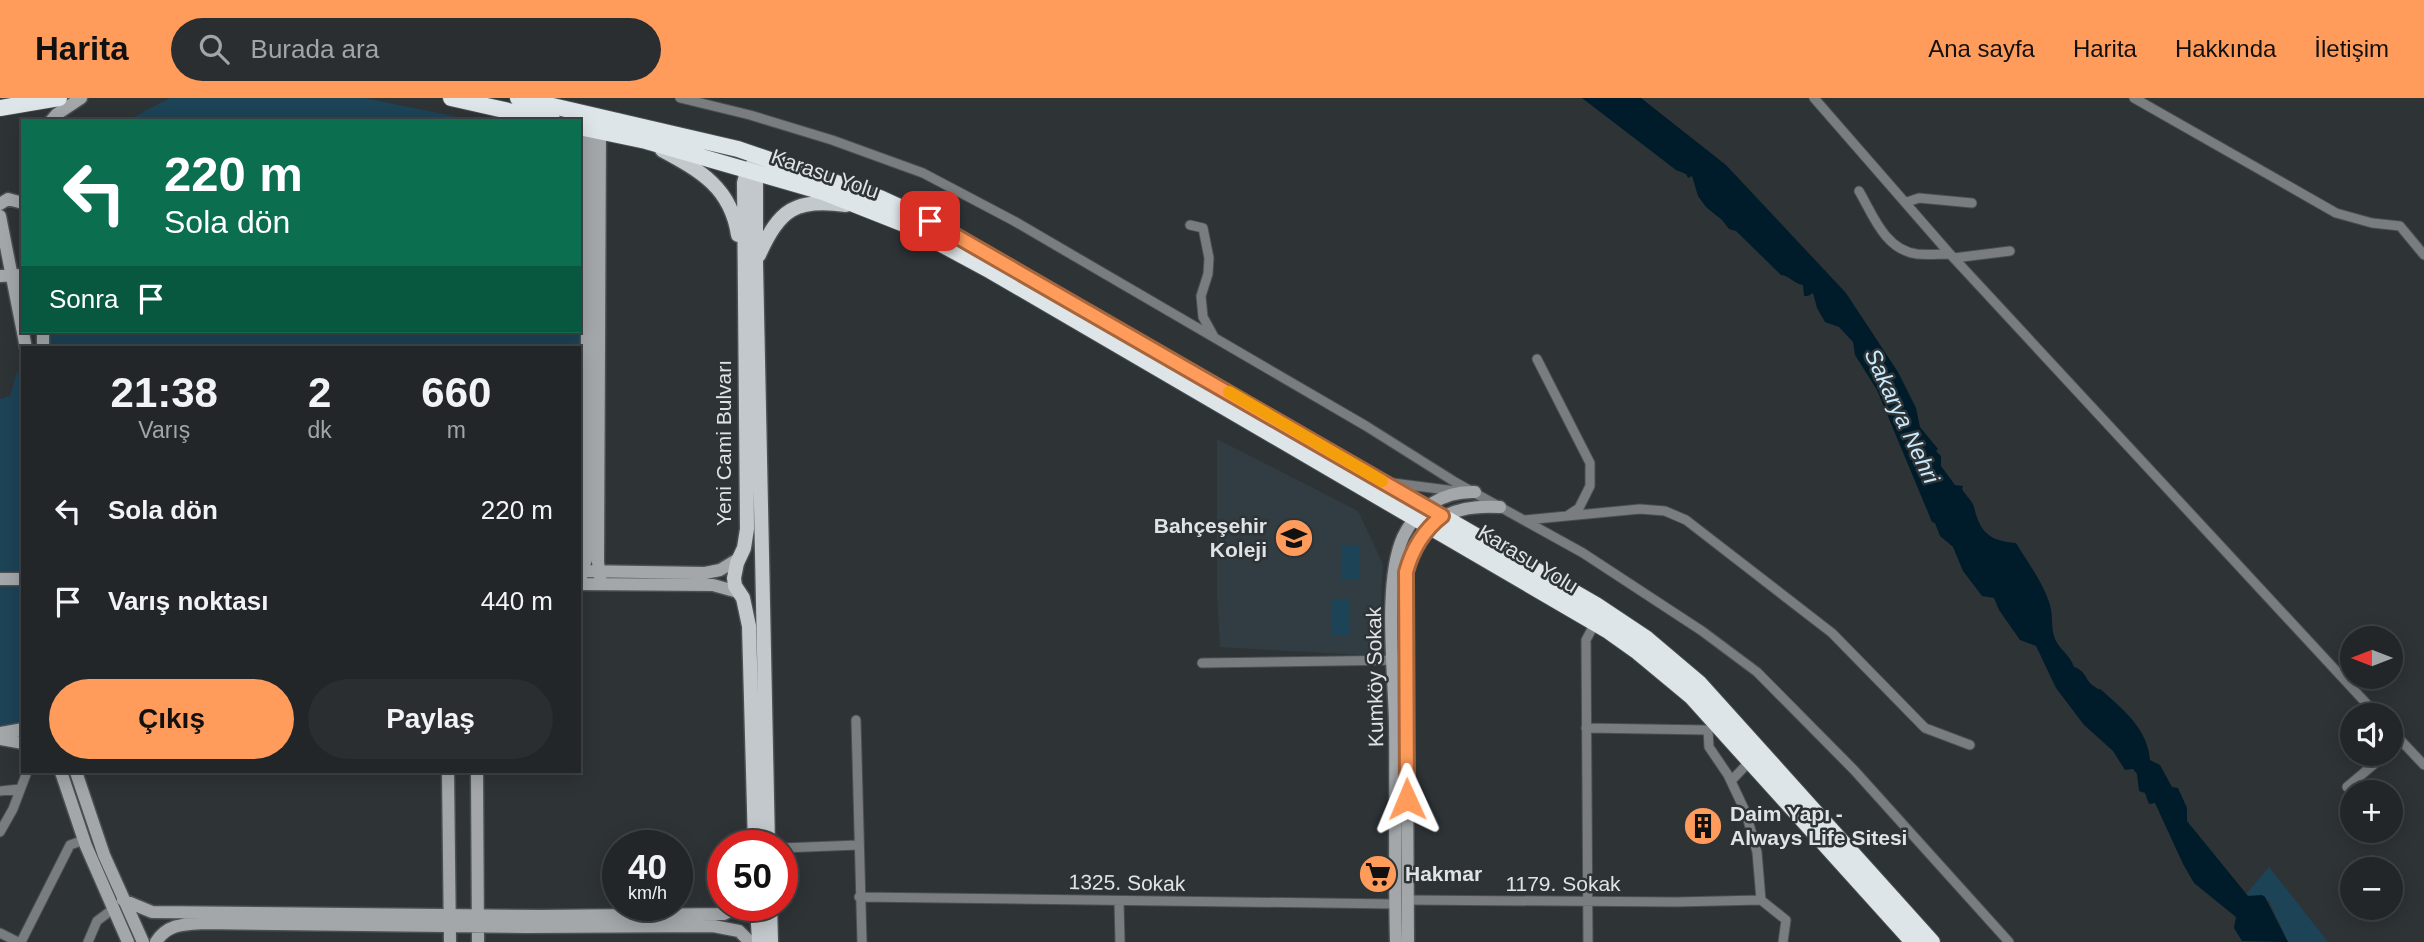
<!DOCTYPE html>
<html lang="tr">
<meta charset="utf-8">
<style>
:root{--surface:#222628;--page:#2a2e30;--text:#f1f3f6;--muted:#a2a5a8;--line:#3f4345;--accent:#ff9b5b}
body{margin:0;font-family:Helvetica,sans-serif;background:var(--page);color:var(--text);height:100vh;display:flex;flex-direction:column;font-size:26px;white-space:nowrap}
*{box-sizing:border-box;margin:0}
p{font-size:23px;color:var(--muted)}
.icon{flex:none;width:38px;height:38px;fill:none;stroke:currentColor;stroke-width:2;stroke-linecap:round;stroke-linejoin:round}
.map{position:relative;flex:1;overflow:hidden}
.drawer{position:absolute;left:21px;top:248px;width:560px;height:427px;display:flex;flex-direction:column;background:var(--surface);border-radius:0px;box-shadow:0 4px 18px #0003,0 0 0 2px var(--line)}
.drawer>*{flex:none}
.hud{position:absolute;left:21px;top:21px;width:560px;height:214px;border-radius:0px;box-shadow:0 4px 18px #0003,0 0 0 2px var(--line);background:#0b6e4f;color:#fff;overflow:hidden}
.needle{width:46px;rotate:270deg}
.tools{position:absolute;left:2340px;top:528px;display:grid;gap:14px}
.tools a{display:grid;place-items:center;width:63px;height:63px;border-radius:50%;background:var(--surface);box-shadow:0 4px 18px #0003,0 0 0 2px var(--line);font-size:35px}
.speed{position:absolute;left:602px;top:732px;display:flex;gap:14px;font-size:35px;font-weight:700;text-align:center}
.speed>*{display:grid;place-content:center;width:91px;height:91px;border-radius:50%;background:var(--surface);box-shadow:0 4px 18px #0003,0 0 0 2px var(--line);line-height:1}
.speed small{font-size:18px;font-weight:400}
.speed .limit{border:10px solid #d22;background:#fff;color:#111}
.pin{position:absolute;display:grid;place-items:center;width:60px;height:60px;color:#fff;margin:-30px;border-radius:14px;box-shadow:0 4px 10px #0006}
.me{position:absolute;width:77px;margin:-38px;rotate:359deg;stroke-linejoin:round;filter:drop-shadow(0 0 5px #0008)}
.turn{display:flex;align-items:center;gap:24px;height:147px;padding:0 28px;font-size:32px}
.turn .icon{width:91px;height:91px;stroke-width:2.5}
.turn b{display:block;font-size:49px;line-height:60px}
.then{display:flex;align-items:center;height:66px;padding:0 28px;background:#0003;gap:14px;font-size:26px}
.eta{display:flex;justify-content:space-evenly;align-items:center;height:119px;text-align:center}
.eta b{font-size:42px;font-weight:700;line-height:49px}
.cta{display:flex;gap:14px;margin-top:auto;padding:14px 28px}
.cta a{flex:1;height:80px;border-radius:42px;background:var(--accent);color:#111;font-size:28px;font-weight:700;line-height:80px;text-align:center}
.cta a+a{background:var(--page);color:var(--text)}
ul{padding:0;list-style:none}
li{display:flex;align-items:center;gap:21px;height:91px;padding:0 28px}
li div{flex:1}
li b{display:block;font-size:26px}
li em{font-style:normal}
header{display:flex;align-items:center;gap:42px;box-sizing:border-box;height:98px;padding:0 35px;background:var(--accent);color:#111}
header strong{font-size:33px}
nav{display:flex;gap:38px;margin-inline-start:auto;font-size:24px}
.search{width:490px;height:63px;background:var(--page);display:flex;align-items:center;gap:18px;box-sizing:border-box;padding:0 24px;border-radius:38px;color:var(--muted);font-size:26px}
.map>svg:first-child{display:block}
.built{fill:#313d43}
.green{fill:#1d4356}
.water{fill:#001c2a}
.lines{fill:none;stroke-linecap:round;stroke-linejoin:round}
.street-casing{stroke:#4a4f52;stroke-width:11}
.secondary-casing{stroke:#4a4f52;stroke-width:15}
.primary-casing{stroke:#4a4f52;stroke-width:17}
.highway-casing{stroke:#4a4f52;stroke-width:18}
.street{stroke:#7a7d7f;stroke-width:9}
.secondary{stroke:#a3a7aa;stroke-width:12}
.primary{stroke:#c2c8cb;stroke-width:14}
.highway{stroke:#dee5e9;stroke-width:16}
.route-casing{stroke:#a6653b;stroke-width:18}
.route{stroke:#ff9b5b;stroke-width:12}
.slow{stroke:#f59e0b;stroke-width:12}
.labels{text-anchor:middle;stroke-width:5;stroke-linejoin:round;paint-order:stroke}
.street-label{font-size:21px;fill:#e0e3e5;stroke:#2e3336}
.poi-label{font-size:21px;font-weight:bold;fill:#e0e3e5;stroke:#2e3336;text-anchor:start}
.water-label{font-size:23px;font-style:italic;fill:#c9eafc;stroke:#2e3336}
</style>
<header>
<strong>Harita</strong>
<div class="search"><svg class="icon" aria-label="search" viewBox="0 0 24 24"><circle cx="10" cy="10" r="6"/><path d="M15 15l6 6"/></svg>Burada ara</div>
<nav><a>Ana sayfa</a><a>Harita</a><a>Hakkında</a><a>İletişim</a></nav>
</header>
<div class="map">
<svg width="2424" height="844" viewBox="0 0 2424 844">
<rect width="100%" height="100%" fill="#2e3336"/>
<path class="built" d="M1217 341 1358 413 1383 466 1378 558 1220 549 1217 497Z"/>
<path class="green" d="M170 0H365L477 23H126Z
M579 45 587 90 579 382V250H50L49 233H579Z
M18 270 23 328V477L0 478V301L10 298Z
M1342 447H1360V482H1342Z
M23 487V626L0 630V489Z
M1331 502H1350V537H1331Z
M2269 769 2328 844H2288L2269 803 2246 796Z"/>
<path class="water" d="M1582 0H1641L1726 67 1846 195 1898 274 1916 310 1920 329 1938 351 1936 353 1941 358V368L1955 387 1963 388 1962 391C1966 398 1972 402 1974 409 1980 434 1989 443 2016 445 2028 465 2043 484 2050 507 2053 517 2051 528 2054 538 2057 550 2070 556 2074 569 2084 572 2085 579 2090 585 2093 588 2096 589 2098 591H2100C2122 610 2148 631 2150 662L2160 667 2172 689 2178 690 2187 710V723L2248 798 2262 797 2265 799 2288 844 2242 843 2234 830 2236 819 2194 785 2183 766 2155 705 2149 706 2145 695 2139 693 2137 676 2133 671 2125 672 2113 653 2084 627 2056 590 2036 548 2020 542 1999 512 1994 500 1982 498 1963 473 1953 449 1940 438 1935 425 1932 424 1877 292 1855 257 1853 244 1839 229 1825 224 1817 210 1813 195 1808 198H1804L1803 187C1794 186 1789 177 1781 177L1736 133 1729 131 1722 122 1706 109 1698 98 1692 78 1688 80 1686 76 1676 72Z"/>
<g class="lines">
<g class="street-casing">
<path id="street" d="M680 0 750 17 832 42 923 75 1014 123 1366 328 1455 384 1583 455 1702 533 1757 574 1854 672 2009 844
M1814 0 1950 156 2378 618
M2134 0 2336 115 2372 125 2400 128 2424 157
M1859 93C1873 117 1885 152 1917 156 1927 157 1939 156 1950 156
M1907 104 1919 100 1972 105
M1190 127 1203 130 1209 160 1208 176 1201 198 1203 219 1214 239
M1954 160 2010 153
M1537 261 1590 365V388L1579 410 1567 418
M1393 385 1455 393
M1525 422 1640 411 1665 413 1686 422 1832 535 1925 630 1970 647
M1202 565 1405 562
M856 622 862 844
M2390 631 2424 667
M2390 652 2401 643
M1731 683 1750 663
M2347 689 2386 656
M0 693 20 691
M0 734 13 711 27 674
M782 750 858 747
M859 799 1395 806
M1409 802 1676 804 1761 802 1757 754 1746 715 1728 677 1709 649 1708 632 1586 630
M1761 802 1786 822 1783 844
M1119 803 1120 844
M0 835 18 844
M21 844 70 747 84 742
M88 844 97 823 113 811
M1588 844 1586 542 1595 525"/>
</g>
<g class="secondary-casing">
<path id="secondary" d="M51 23 57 16 81 0
M600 33 598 464 601 486
M0 106 8 101 23 105
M0 118 26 250
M0 178 23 177
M43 233V250
M579 473 705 475 720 472 738 461
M0 481H23
M579 486 713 487 738 494
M581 486V473L586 462 588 31
M0 635 23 631
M0 641 23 645
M61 674 86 748 128 844
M76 674 104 757 143 844
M448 674 450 844
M477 674 478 844
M123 802 152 814 540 818 724 816 741 807
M156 844C167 826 184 826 203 825L525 829 713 828 739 833 750 844
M1396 844C1394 771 1396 698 1395 625 1394 576 1383 483 1403 439 1417 410 1443 393 1475 394
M1408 844 1406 474C1421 423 1448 406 1500 409"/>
</g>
<g class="primary-casing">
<path id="primary" d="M662 52C701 73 731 90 738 137
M754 67 756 74V165L768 747
M759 157C779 111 796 100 846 107
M755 747 749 528 743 500 735 488 734 480 737 465 744 450 747 431 744 85C747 71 752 63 767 61
M757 807 759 844
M770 807 771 844"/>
</g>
<g class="highway-casing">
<path id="highway" d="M451 0 553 23
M518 0 738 51 880 100 930 123 1596 507 1647 541 1699 585 1932 844
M0 10 59 0
M579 29 646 43 823 94 904 126 991 173 1607 532 1638 554 1691 598 1913 844"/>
</g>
<use href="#street" class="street"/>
<use href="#secondary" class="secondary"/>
<use href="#primary" class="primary"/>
<use href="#highway" class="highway"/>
</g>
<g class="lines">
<g class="route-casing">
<path id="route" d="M930 123 1442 418C1424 432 1412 452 1406 474L1407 701"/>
</g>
<use href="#route" class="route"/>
<path class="slow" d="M1229 294 1382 383"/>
</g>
<defs>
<g id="school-disc" transform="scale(2.0125)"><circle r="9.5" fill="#ff9b5b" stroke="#2e3336"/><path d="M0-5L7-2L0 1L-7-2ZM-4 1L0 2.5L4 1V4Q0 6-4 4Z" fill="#111"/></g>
<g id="building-disc" transform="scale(2.0125)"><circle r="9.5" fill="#ff9b5b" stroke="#2e3336"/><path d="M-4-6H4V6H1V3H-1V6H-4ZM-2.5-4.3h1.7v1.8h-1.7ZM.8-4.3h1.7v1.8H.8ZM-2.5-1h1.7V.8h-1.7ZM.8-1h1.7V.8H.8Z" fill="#111"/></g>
<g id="supermarket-disc" transform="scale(2.0125)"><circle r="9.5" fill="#ff9b5b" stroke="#2e3336"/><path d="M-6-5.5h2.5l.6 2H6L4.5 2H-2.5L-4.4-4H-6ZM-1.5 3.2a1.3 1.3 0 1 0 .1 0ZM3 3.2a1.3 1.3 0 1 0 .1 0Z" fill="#111"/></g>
</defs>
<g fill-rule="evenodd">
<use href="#school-disc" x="1294" y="440"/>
<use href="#building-disc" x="1703" y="728"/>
<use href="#supermarket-disc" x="1378" y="776"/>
</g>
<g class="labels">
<g class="street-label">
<text transform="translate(825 76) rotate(19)" y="7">Karasu Yolu</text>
<text transform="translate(724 345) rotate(-90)" y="7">Yeni Cami Bulvarı</text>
<text transform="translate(1528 461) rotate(31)" y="7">Karasu Yolu</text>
<text transform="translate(1375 579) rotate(-91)" y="7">Kumköy Sokak</text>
<text transform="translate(1127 785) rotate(1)" y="7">1325. Sokak</text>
<text x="1563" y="793">1179. Sokak</text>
</g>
<g class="poi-label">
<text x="1267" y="435" text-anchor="end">Bahçeşehir<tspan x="1267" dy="24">Koleji</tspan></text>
<text x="1730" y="723">Daim Yapı -<tspan x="1730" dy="24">Always Life Sitesi</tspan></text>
<text x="1405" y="783">Hakmar</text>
</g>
<g class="water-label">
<text transform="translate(1902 318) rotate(65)" y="8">Sakarya Nehri</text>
</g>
</g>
</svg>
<div class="tools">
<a><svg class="needle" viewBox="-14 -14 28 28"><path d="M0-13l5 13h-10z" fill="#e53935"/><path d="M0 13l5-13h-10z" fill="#a2a5a8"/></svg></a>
<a><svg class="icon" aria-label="sound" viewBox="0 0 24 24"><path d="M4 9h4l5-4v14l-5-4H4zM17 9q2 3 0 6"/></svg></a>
<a>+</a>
<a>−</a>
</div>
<div class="speed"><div>40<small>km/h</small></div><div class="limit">50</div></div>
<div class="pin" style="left:930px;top:123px;background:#d93025"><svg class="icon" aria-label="arrive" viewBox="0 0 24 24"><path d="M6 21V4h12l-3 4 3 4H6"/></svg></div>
<svg class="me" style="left:1407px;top:701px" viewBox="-20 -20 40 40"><path d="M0-17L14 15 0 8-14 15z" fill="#ff9b5b" stroke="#fff" stroke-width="4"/></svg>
<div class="hud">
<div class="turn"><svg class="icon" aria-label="left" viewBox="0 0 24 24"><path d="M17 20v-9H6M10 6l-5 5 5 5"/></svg><div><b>220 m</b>Sola dön</div></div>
<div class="then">Sonra<svg class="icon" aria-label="arrive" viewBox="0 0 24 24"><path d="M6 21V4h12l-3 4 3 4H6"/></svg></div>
</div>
<section class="drawer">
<div class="eta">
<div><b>21:38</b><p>Varış</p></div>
<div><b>2</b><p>dk</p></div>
<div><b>660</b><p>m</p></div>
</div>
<ul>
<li><svg class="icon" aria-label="left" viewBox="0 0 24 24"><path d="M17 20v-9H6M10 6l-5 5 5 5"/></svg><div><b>Sola dön</b></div><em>220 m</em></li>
<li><svg class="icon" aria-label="arrive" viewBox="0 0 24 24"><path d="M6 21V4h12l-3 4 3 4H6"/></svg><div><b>Varış noktası</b></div><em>440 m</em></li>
</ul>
<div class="cta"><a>Çıkış</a><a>Paylaş</a></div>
</section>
</div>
